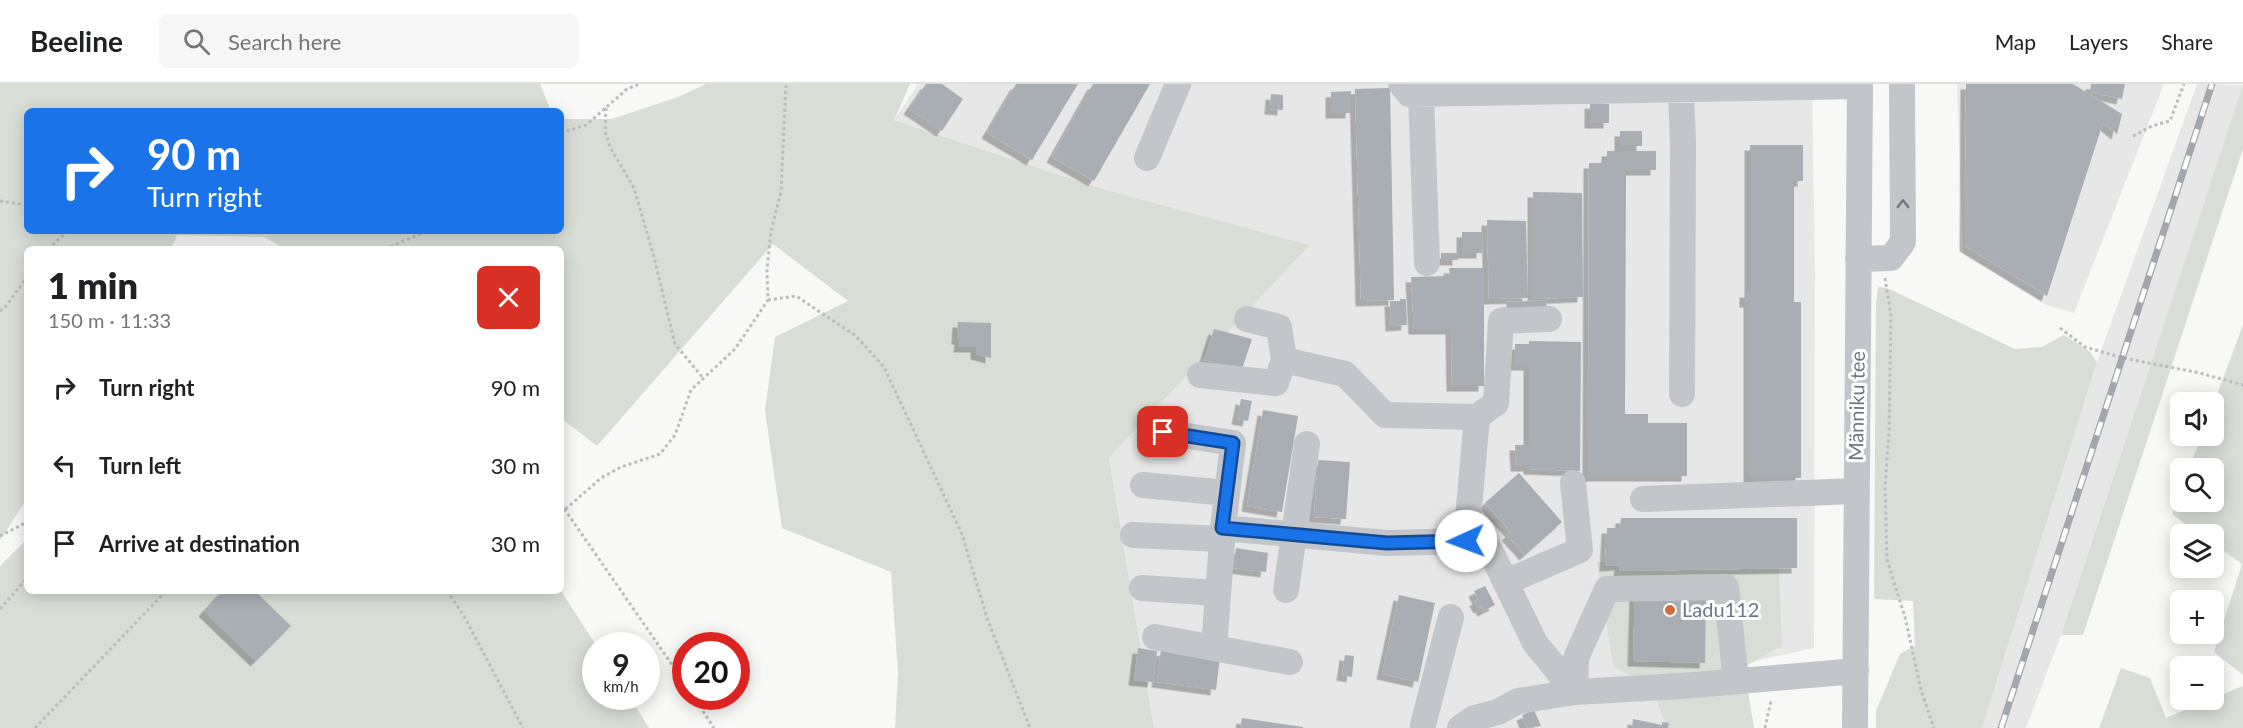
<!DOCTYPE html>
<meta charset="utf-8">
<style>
:root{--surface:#fff;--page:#f6f6f6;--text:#202124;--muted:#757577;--line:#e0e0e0}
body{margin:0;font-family:Lato,sans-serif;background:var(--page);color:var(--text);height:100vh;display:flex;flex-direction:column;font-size:22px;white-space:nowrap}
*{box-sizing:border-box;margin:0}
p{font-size:20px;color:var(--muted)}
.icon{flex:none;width:33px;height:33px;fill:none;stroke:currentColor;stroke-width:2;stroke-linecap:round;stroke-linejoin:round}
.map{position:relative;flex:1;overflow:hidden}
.drawer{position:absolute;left:24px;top:162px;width:540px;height:348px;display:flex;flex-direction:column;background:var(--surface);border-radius:9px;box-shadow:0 3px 15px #0003}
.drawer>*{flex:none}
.guide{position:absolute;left:24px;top:24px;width:540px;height:126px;border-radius:9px;box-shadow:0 3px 15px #0003;background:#1a73e8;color:#fff;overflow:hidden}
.fabs{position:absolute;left:2170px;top:308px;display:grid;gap:12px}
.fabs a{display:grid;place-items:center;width:54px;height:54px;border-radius:9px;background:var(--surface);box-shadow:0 3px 15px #0003;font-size:30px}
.speed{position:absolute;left:582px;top:548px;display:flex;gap:12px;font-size:30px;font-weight:700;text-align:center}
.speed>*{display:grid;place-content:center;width:78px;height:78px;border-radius:50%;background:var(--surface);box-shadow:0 3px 15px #0003;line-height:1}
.speed small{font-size:15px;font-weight:400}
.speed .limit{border:9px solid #d22;background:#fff;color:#111}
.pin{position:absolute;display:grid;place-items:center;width:51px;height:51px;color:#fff;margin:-26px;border-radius:12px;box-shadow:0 3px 9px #0006}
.me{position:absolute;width:66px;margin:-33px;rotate:268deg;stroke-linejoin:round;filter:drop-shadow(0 0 4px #0008)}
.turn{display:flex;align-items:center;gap:21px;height:126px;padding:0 24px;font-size:27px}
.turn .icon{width:78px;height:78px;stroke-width:2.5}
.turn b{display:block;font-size:42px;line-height:51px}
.round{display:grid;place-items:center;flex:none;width:63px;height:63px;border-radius:9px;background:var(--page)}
.head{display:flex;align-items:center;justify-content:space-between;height:102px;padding:0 24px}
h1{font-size:36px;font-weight:800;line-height:45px}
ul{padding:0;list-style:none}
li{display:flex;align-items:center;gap:18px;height:78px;padding:0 24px}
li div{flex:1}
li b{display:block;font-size:22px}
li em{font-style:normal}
header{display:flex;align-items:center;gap:36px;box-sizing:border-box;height:84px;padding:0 30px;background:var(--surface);border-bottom:2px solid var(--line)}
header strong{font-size:28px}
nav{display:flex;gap:33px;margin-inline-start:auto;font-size:21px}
.search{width:420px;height:54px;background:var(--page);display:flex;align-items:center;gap:15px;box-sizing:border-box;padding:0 21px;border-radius:9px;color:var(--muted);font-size:22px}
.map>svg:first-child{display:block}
.built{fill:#e6e7e6}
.green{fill:#d8ddd6}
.building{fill:#a8aeb4;filter:url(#shadow)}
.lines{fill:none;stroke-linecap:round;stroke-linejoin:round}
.path{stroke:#babdbf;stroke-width:3;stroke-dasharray:3 3;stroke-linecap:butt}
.minor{stroke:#c2c5c9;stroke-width:26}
.rail-casing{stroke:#a2a7ad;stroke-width:7}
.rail{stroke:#fff;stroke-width:4.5;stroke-dasharray:14;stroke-linecap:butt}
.oneway{stroke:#6a7784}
.route-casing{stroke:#114b97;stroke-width:15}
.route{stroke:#1a73e8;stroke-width:10}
.poi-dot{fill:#d46b3a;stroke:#fff;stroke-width:2}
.labels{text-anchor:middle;stroke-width:6;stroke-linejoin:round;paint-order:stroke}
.street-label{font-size:20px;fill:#6a7784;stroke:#fff}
.poi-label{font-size:20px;fill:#6a7784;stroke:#fff;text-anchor:start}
</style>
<header>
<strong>Beeline</strong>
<div class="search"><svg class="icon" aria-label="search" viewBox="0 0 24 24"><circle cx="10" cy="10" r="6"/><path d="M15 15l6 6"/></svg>Search here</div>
<nav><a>Map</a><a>Layers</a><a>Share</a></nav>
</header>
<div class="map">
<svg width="2243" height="644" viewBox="0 0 2243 644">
<defs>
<filter id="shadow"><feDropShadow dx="-5.5" dy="5.5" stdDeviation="0" flood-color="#0004"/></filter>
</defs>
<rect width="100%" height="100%" fill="#f8f8f6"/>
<path class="built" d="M918 0H1812L1815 185 1814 564 1702 589 1701 644H1154L1109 374 1310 161 1096 103 894 36Z
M1957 0H2164L2074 229 2046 221 1963 169Z
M2197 0 2243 1 2061 551 2026 644H1982L2097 278Z"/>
<path class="green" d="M0 0H540L551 27H27V147H561V35H612L678 13 706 0H910L894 36 1096 103 1310 161 1109 374 1154 644H895L898 589 891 488 782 444 765 327 775 253 848 217 773 160 597 362 561 334V165H286L264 153 177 151 171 165H27V415L0 456Z
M2243 1V65L2083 551H2061Z
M1878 203 1887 204 2015 265 2042 263 2064 251 2089 267 2097 278 1982 644H1876V627L1900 570 1915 562 1913 517 1874 515 1876 219Z
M2243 241V591L2214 568 2242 480 2214 460V450H2199L2172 430 2181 406V417H2214V384H2189L2202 351H2214V318Z
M27 455V507H561L596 561V612H629L649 644H0V482Z
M1597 478 1779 484 1782 562 1744 583 1754 644H1667L1653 606 1613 581Z
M2121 584 2150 594 2166 634 2243 602V644H2099Z"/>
<path class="building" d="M926 0H942L963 15 942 47 909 25Z
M1016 0H1078L1032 76 987 49Z
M1093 0H1150L1094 97 1052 73Z
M1966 0H2073L2122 30 2117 50 2103 39 2047 212 1965 162Z
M2091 0H2125L2122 15 2090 8Z
M1390 4 1394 216 1361 217 1355 5Z
M1351 7V29H1331V8Z
M1271 10 1283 11V26L1270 25Z
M1590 19 1609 20V39H1590Z
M1620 47H1642V62H1620Z
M1750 61H1803V97H1794V218H1801V394H1749V218H1745V208H1750Z
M1607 67H1656V86H1626L1625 330H1648V339H1687V392H1588L1589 79H1607Z
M1533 108 1582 109 1583 213 1533 215Z
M1487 136 1526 137 1528 214 1489 215Z
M1462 148H1482V169H1462Z
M1441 169H1458V176H1441Z
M1449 184H1484V302H1452L1451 245H1414L1411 193 1450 192Z
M1400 215H1406L1407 241 1391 242 1390 217H1400Z
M1546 216 1547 227 1507 226 1506 218Z
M958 238 991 239V274L976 270V263H959L960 255H957Z
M1214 245 1252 255 1242 285 1204 276Z
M1529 257 1581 258 1580 387 1529 385V382H1516L1515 361H1529V281H1515V260H1529Z
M1241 315 1252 317 1248 337 1237 335Z
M1263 326 1298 332 1282 428 1247 422Z
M1318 376 1350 378 1346 435 1314 433Z
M1519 389 1562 438 1525 471 1507 451 1511 448 1485 419Z
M1621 434H1797V484L1619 487 1620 481 1605 482 1607 444H1620Z
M1236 464 1268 469 1266 488 1233 484Z
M1485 502 1495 521 1483 527 1481 523 1479 524 1475 517 1478 515 1474 507Z
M222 507H255L291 542 256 577 204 527Z
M1635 507 1706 508 1705 579 1633 577Z
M1399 511 1435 519 1418 598 1382 590Z
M1138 564 1157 567 1153 598 1134 596Z
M1161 566 1220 573 1216 606 1157 598Z
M1345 571 1354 572 1352 593 1342 591Z
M1534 626 1541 642 1527 644 1522 631Z
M1242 634 1303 643V644H1240Z
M1633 635 1662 641V638L1669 639 1668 644H1632Z"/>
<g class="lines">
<path class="path" d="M606 24 605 47 610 63 634 104 654 173 675 260 703 294
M561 49 586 41 627 5 639 0
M2133 52 2152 42 2170 37 2184 0
M0 117 27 121
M48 165 68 147
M385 165 427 147
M1885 194 1891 231 1889 348 1885 403 1887 476 1905 533 1921 606 1934 644
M768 216 796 212 856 252 884 283 962 450 987 534 1030 644
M0 227 6 222 27 193
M2060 244 2085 263 2123 274 2200 289 2243 301
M561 420 686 601
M561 429 601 394 621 383 660 370 675 351 691 306 735 265 768 216 767 185 771 147 781 108 786 0
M0 452 27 438
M447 507 464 532 523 644
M0 525 27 494
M693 612 714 644
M35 644 166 507
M1765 644 1771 617"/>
<path class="minor" d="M1401 0 1409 10 1859 2
M1681 5 1683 60 1682 310
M1421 10 1427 179
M1147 74 1178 0
M1858 175 1891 174 1903 158 1902 0
M1284 276 1345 290 1385 331 1477 333 1466 457
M1200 291 1276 299 1284 276 1279 243 1247 235
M1477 333 1496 319 1501 237 1549 235
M1163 348 1233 359 1223 444 1214 564
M1143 401 1227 409
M1643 415 1856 407
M1223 444 1387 459 1466 457 1490 466 1535 559 1575 608
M1133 451 1222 455
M1506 498 1580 466 1573 399
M1142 504 1218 509
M1286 506 1307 360
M1155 553 1290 578
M1575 608 1576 574 1607 505 1726 503 1736 597
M1423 641 1451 533
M1460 644 1474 634 1498 628 1518 617 1575 608 1682 602 1856 587
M1855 644 1860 0"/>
<g class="rail-casing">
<path id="rail" d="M2001 644 2212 0"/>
</g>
<use href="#rail" class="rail"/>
</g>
<defs><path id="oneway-chevron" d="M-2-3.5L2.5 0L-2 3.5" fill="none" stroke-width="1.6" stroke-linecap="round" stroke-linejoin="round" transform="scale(1.5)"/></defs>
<use class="oneway" href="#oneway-chevron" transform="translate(1903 120) rotate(-90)"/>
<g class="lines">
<g class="route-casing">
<path id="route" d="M1163 348 1233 359 1222 444 1387 459 1466 457"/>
</g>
<use href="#route" class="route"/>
</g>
<circle class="poi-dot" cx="1670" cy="526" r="6"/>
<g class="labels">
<g class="street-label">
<text transform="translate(1857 322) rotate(-89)" y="7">Männiku tee</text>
</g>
<g class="poi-label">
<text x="1682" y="533">Ladu112</text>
</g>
</g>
</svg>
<div class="fabs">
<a><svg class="icon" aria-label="sound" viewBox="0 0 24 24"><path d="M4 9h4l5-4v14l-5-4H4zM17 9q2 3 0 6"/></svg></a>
<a><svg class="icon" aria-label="search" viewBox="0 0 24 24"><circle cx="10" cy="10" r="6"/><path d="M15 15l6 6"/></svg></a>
<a><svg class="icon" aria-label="layers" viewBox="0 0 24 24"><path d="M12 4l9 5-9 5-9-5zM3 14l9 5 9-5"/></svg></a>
<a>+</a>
<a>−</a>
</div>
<div class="speed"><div>9<small>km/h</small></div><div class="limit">20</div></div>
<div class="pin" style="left:1163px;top:348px;background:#d93025"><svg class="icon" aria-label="arrive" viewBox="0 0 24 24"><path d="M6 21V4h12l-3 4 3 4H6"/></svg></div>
<svg class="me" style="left:1466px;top:457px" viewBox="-20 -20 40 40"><circle r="19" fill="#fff"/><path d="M0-13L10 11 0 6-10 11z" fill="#1a73e8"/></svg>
<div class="guide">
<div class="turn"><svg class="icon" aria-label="right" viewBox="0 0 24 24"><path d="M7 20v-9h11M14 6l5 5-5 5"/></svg><div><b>90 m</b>Turn right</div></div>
</div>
<section class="drawer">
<div class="head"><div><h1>1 min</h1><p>150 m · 11:33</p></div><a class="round" style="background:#d93025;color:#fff"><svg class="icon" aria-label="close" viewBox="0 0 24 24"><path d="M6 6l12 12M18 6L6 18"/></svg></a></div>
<ul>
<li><svg class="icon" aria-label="right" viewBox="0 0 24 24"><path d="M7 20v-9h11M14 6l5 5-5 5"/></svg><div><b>Turn right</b></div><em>90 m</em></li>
<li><svg class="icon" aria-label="left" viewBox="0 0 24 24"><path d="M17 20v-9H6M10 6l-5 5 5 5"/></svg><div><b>Turn left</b></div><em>30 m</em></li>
<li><svg class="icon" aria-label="arrive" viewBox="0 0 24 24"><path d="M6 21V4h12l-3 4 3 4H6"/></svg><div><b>Arrive at destination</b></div><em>30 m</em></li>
</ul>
</section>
</div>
